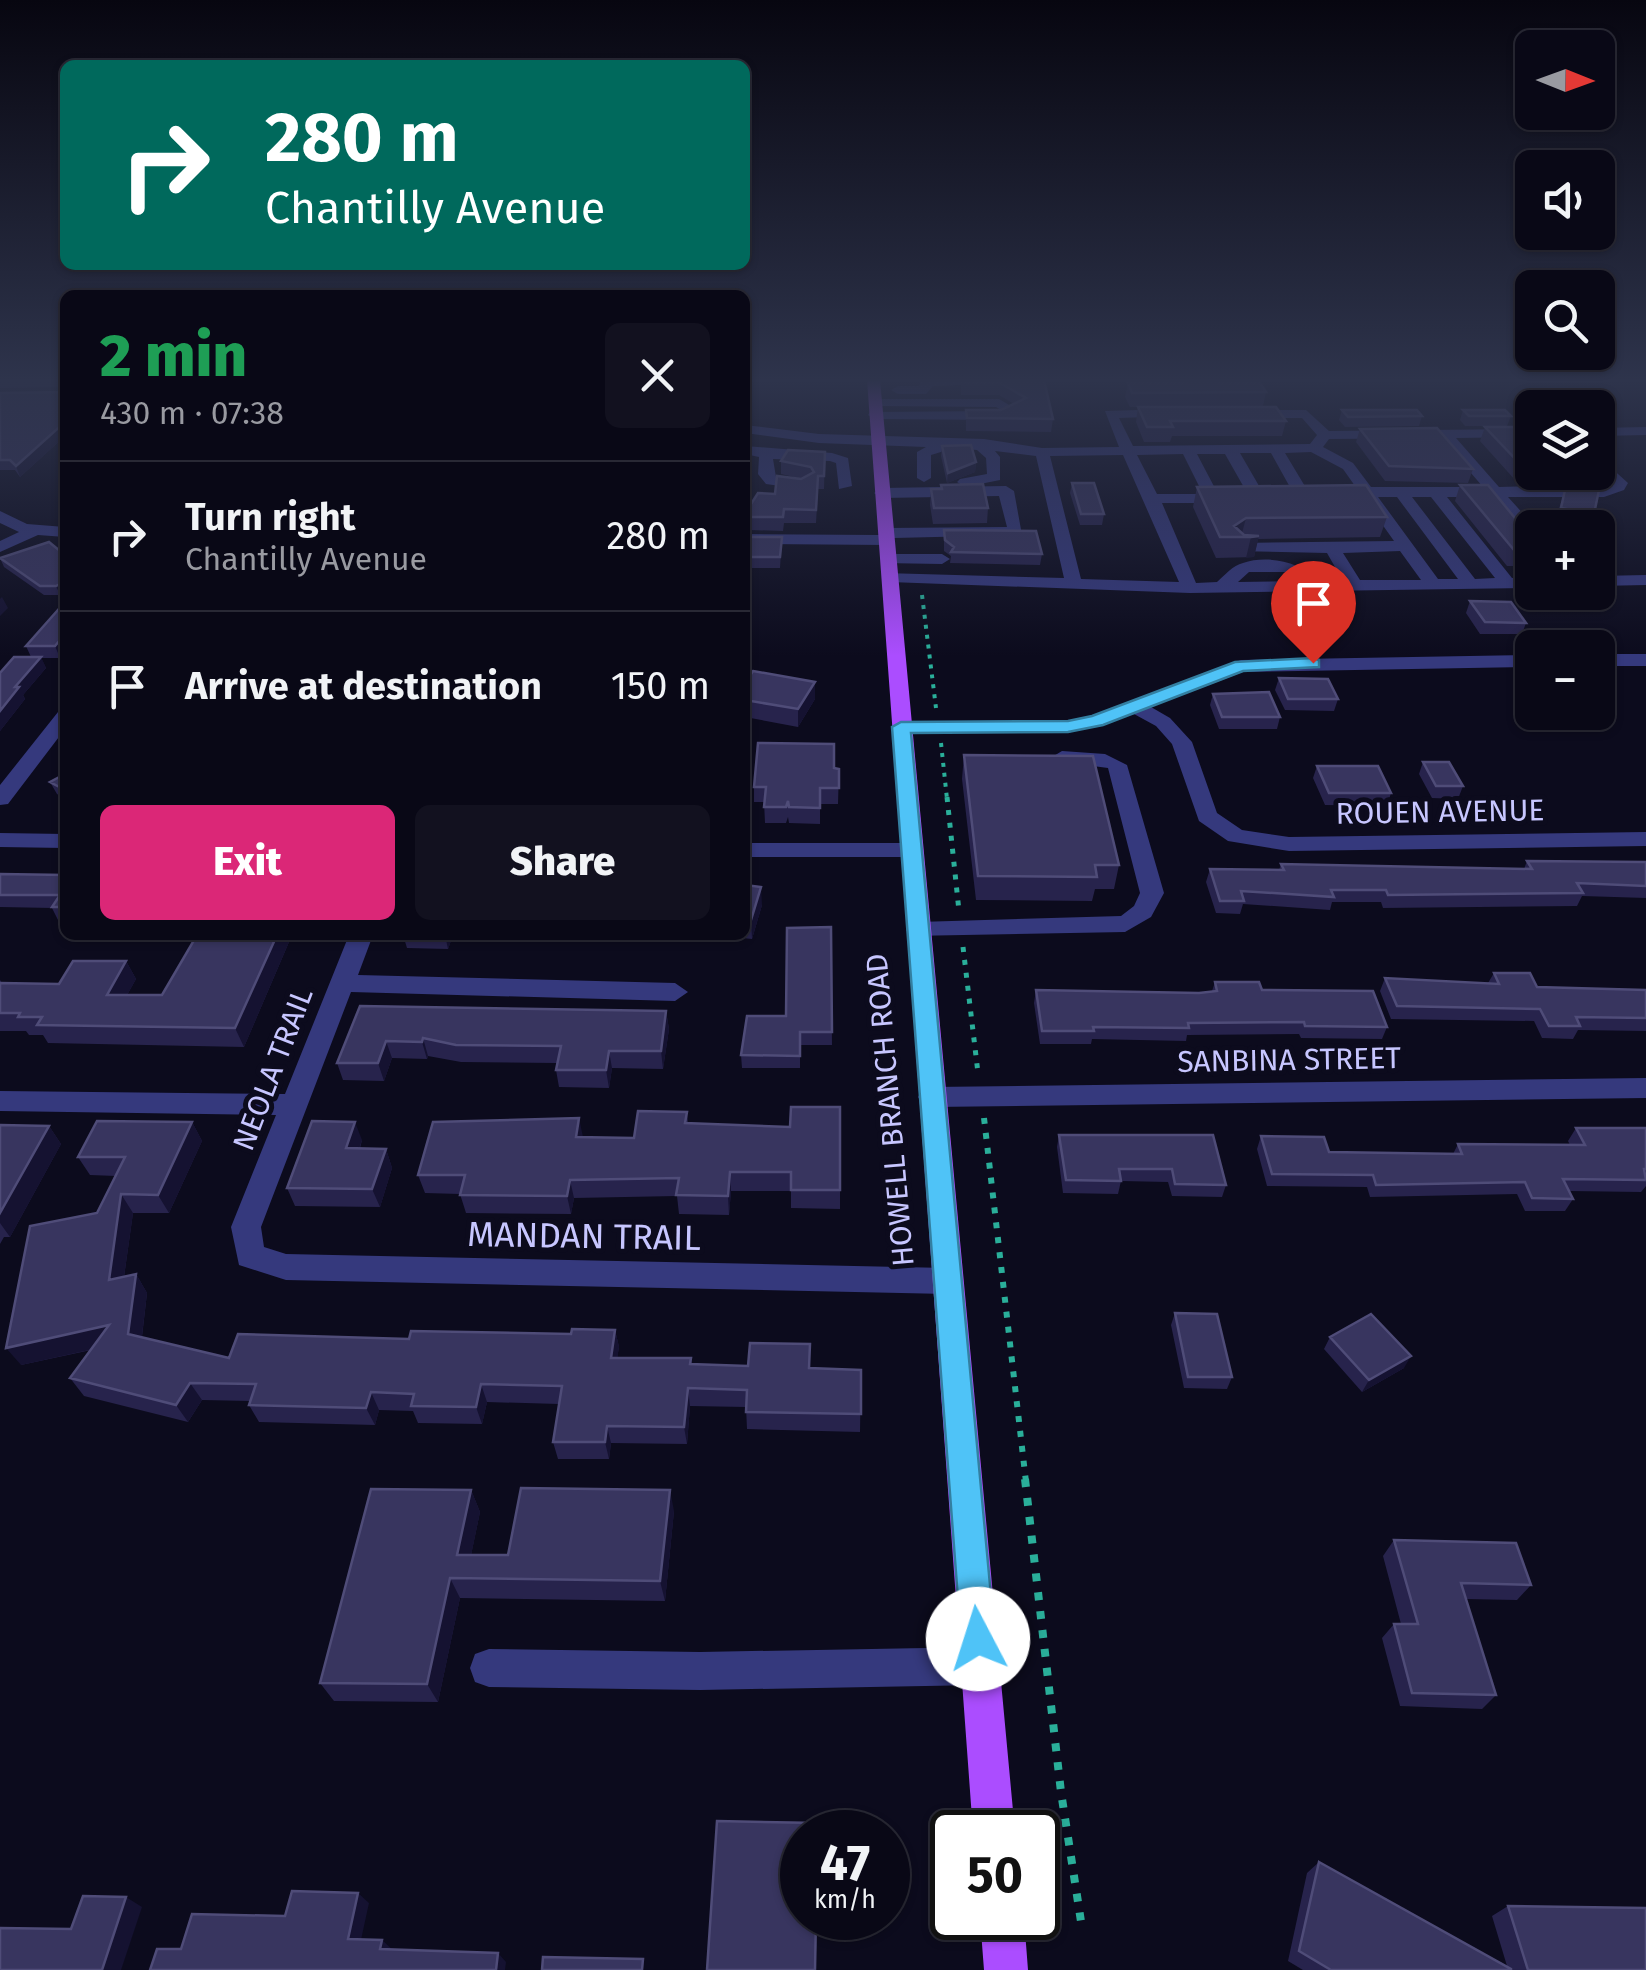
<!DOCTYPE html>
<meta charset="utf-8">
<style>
:root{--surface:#090816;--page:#12111f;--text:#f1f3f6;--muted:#999aa1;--line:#292935;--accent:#db2777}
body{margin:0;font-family:"Fira Sans",sans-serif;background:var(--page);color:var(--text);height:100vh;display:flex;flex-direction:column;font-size:38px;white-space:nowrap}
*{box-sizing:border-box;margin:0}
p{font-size:32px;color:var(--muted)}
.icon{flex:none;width:55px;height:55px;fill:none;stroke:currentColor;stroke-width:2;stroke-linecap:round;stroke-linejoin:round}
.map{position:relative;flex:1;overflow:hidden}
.panel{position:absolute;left:60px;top:290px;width:690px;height:650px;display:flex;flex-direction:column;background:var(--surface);border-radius:15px;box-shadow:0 2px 8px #0004,0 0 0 2px var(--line)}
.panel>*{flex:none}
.hud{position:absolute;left:60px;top:60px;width:690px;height:210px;border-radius:15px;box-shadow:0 2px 8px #0004,0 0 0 2px var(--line);background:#00695c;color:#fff;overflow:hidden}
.needle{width:65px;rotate:91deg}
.controls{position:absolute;left:1515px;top:30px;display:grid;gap:20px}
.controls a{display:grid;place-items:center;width:100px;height:100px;border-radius:15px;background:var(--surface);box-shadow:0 2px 8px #0004,0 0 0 2px var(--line);font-size:50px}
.speed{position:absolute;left:780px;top:1810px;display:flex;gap:20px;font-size:50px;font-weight:700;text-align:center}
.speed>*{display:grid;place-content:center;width:130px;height:130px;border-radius:50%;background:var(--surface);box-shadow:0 2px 8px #0004,0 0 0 2px var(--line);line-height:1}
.speed small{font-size:25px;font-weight:400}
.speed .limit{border:5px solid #111;border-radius:15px;background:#fff;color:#111}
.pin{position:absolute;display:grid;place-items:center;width:85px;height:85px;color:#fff;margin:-102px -42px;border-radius:50% 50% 50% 0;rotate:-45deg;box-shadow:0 0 10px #0007}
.pin .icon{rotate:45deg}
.me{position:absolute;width:110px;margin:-55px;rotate:355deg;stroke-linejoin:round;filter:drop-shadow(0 0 8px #0008)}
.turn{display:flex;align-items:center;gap:35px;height:210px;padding:0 40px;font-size:45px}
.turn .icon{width:130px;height:130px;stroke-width:2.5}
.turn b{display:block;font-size:70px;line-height:85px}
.round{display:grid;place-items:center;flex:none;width:105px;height:105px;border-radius:15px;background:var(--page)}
.headline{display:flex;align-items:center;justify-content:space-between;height:170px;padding:0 40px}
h1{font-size:60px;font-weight:800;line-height:75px;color:#1e9e55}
.cta{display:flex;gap:20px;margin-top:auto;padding:20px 40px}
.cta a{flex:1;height:115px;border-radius:15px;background:var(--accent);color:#fff;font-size:40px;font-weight:800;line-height:115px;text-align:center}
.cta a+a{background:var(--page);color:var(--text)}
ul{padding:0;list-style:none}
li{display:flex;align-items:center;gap:30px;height:150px;padding:0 40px;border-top:2px solid var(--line)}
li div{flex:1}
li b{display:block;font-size:38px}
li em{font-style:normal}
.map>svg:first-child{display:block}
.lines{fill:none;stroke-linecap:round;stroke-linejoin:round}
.path-far3{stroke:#2aaf9a;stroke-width:4;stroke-dasharray:4 6;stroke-linecap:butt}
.path-far2{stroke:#2aaf9a;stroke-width:5;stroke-dasharray:5 8;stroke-linecap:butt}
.path-far1{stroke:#2aaf9a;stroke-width:6;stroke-dasharray:6 9;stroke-linecap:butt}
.path{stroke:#2aaf9a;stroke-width:8;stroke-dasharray:8 11;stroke-linecap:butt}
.minor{fill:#35397d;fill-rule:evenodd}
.major{fill:#ab4dff;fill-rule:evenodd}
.wall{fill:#27234c}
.shaded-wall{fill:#151231}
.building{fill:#38355f;stroke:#4f4c78;stroke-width:2.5}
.route{fill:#4fc3f7;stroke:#337fa1;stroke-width:2.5}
.labels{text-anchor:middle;stroke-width:10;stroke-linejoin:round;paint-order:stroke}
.street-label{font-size:30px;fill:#c7c6ff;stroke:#0c0b1d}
.near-street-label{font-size:35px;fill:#c7c6ff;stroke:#0c0b1d}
</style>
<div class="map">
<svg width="1646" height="1970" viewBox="0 0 1646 1970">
<rect width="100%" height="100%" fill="#0c0b1d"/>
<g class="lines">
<path class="path-far3" d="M922 595 936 708
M941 743 947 799"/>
<path class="path-far2" d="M947 797 959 911
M963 947 978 1073"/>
<path class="path-far1" d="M984 1118 1026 1482"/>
<path class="path" d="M1025 1479 1061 1792 1082 1928"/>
<path class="minor" d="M921 380H989L983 384 933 386 926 394H898L891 390 898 386H919Z
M869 399H999L1021 412 999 420 875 419 868 415 870 412 1003 411 996 407 874 406 869 405Z
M1170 409 1177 413 1175 416 1119 418 1133 446 1310 444 1317 435 1302 418H1250L1243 414 1250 410H1306L1329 431 1532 429V437L1456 438 1499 487 1612 484 1598 468V456L1628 483 1624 490 1604 497H1508L1536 528H1532V538L1526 536 1491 497H1447L1512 578H1532V588L1190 593 890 582 882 577 884 573 1064 578 1036 456 995 451 1000 457V480L965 487 957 482 960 479 987 474 986 458 977 450 954 448 931 455V478L924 482 917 478V452L926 447 819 443 745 433V425L819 434 984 439 1042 448 1119 447 1105 411ZM1441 438 1483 487H1371L1353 463 1323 447 1329 439ZM1311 452 1343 469 1394 541 1241 543 1235 545V551L1327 553 1343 581H1317C1302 561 1266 555 1243 563 1233 565 1224 576 1217 582L1196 583 1162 503H1230L1238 498 1218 494 1197 454H1225L1250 498 1258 503 1266 498 1240 453H1271L1296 498 1304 503 1312 498 1285 453ZM1183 454 1203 494H1157L1137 455ZM1123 455 1179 582 1081 579 1050 456ZM1378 497H1397L1458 579H1438ZM1412 497H1431L1495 578 1475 579ZM1400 551 1421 580H1360L1343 553ZM1249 572H1284L1300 581 1238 582Z
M1646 427V435L1598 436V428Z
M745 446 832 453 848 458 852 486 839 489 836 463 830 461 773 459 776 477 810 484 802 489 766 484 758 474 759 457 745 454Z
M1006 486 1014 491 1022 535 894 538 893 543 887 545 745 544V534L879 535 880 530 886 528 1007 527 999 496 882 498 874 493 882 488Z
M0 511 27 524 65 527V537L38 535 0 552V541L19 532 0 523Z
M888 554H942L950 559 942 564 882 563V555Z
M1646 575V585L1598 586V576Z
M1598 654H1646V666H1598Z
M1532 655V667L1243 672 1151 707 1170 718 1192 742 1217 813 1242 830 1289 837 1646 832V846L1289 851 1228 841 1199 821 1172 744 1156 726 1134 714 1068 733H901L891 727 901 721H1068L1092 716 1241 660Z
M65 710V729L8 804 0 805V785L58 712Z
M1062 751 1105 754 1127 765 1164 893 1151 917 1125 932 910 936 906 930 918 922 1121 916 1134 906 1140 893 1108 768 1055 761 1052 757Z
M0 833 65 834V848L0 847Z
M745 843H911L922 850 911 857H745Z
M349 935H373L358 975 675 983 688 992 675 1001 351 992 261 1227 264 1247 286 1254 947 1268 958 1272 962 1281 958 1290 947 1294 286 1280 239 1265 231 1227 276 1115 0 1111V1091L285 1094Z
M1646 1078V1098L932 1107 922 1104 918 1097 922 1090 932 1087Z
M980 1647 994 1652 999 1666 994 1680 980 1685 700 1690 489 1687 475 1682 470 1668 475 1654 489 1649 700 1652Z"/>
<path class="major" d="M867 380H880L1015 1832H973Z
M980 1918H1024L1028 1970H984Z"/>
</g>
<path class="wall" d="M0 380H65V436L20 477 15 470H0V393L64 392V387L0 388Z
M961 380H1044L1053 419 1051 432 966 431V410H1001L1014 404 999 395H961Z
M1175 380H1216L1218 383 1266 392 1263 406 1130 407 1125 397 1128 383H1176Z
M1138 407 1286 421 1282 436H1172L1170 442H1144L1136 422Z
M1342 410 1422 416 1419 426 1345 427 1339 420Z
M1463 410 1511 416 1507 426H1465L1460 420Z
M1485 427H1532V472H1579L1576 481H1516L1480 441Z
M1360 429 1473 469 1468 483 1385 481 1356 442Z
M942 446 976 462 975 472 947 483 941 456Z
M825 452 824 489H818L816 523H784L783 531 750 530 749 517 775 494 802 479 781 474V461Z
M1072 483 1104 514 1102 525H1080L1070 493Z
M941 485 988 508 987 523 933 524 930 505 931 489H941Z
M1460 485 1532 539V566H1507L1455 501Z
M1197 487 1387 517 1380 537 1258 539 1254 557 1216 558 1193 507Z
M1565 490 1594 514 1590 525 1556 518Z
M944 530 1042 554 1040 565 950 563 951 556 944 551Z
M782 537 780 568H745V557Z
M65 555V592L60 595H44L4 567 0 558Z
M1470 601 1526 623 1522 634H1480L1466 613Z
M65 602 60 658H41L46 668 23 695 25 699 0 731V673L31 657 26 646Z
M1279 678 1338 699 1334 711 1285 710 1275 690Z
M745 683 815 699 798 727 745 717Z
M1213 694 1280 717 1277 729H1219L1210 705Z
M964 755 1119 865 1114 889H1095L1092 901 976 900 962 779Z
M1423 762 1463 786 1458 799 1432 798 1419 774Z
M1317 766 1391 793 1387 806 1325 805 1313 778Z
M834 768 839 769 838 804H820V824L789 823 788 817 786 823H765L764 802H754V787Z
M65 774V799L57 794 50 782Z
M1527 861 1646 862V898L1582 896 1577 906 1383 908 1381 902H1332L1330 910 1243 904 1240 914 1216 913 1206 882 1210 869 1279 870 1281 864 1524 869Z
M0 874 65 875V920H58L52 908 0 907Z
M745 885 762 905 752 939 714 935H745Z
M831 927 832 1045H800V1068H742L741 1055 786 1016Z
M197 935H292L244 1047 48 1043 43 1035H29L26 1031H0V980L2 983 59 984 126 961 136 979 127 995H162Z
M403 935H453L448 949 407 948Z
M504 935H668L667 939H505Z
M1494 973 1537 987 1646 990V1031L1578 1030 1573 1039 1542 1038 1534 1021 1391 1019 1380 991 1385 978 1488 983Z
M1215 982 1262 990 1387 1027 1382 1039 1301 1038 1299 1034 1187 1035 1186 1041 1092 1039 1091 1044H1040L1034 1003 1036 990 1199 993 1212 991Z
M360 1006 666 1011 669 1029 663 1069 612 1068 609 1088 559 1087 556 1070 557 1063 461 1062 428 1056 427 1059 392 1058 384 1081 343 1080 337 1063Z
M840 1107V1209L791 1208V1191H731L729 1215 679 1214 677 1196 574 1198 571 1214 466 1213 460 1194 425 1193 418 1175 583 1137 634 1138 687 1112 688 1123 790 1127Z
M192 1122 202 1141 169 1213H133L124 1277 136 1274 147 1293 142 1337 229 1358 409 1339 571 1334 615 1330 619 1347 617 1358H691L692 1364 861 1370 860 1432 747 1429 746 1407 690 1406 687 1444 611 1443 609 1459H558L553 1442 559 1404 487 1402 482 1424 418 1423 413 1411 379 1410 375 1425 259 1422 249 1405 250 1401 202 1400 188 1422 84 1396 70 1378 91 1350 21 1365 116 1176 90 1175 78 1157Z
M0 1125 49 1126 61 1144 10 1237H4L0 1244Z
M1576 1128H1646V1186L1641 1192 1569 1191 1573 1199 1565 1211H1525L1517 1194 1370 1197 1367 1187 1267 1186 1257 1149 1261 1136 1329 1152 1453 1154 1458 1144 1570 1145 1568 1141Z
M1059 1135 1226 1185 1222 1197 1172 1196 1168 1182 1121 1181 1118 1194 1063 1193 1057 1147Z
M362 1140 360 1148 386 1149 392 1168 380 1207 295 1206 287 1188Z
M1175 1313 1232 1377 1227 1389 1184 1388 1171 1325Z
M1330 1337 1404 1368 1362 1392 1324 1349Z
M471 1490 480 1512 471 1555H508L674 1511 665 1601 460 1598 438 1702 334 1701 320 1683Z
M1394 1540 1531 1585 1517 1600 1466 1599 1496 1695 1482 1709 1400 1706 1382 1638 1394 1624H1401L1383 1556Z
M1319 1862 1507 1966 1492 1916 1508 1906 1646 1970H1303L1288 1961 1307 1873Z"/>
<path class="shaded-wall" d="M65 422V436L20 477 16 466Z
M976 462 975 472 947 483 948 473Z
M1246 518 1241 537 1234 526Z
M1259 536 1254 557 1246 558 1251 537Z
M65 581V592L60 595 56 586Z
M2 597 8 608 0 616V599Z
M65 634V652L60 658 55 646Z
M41 657 46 668 23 695 25 699 0 731V712L15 687Z
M815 682V699L798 727V709Z
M761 887 762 905 752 939 751 920Z
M277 935H292L244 1047 235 1028Z
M445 935H453L448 949Z
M126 961 136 979 117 1013 107 995Z
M666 1011 669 1029 663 1069 661 1051Z
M423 1038 428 1056 427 1059 422 1042Z
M386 1041 392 1058 384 1081 378 1063Z
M609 1051 612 1068 609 1088 606 1070Z
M579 1118 583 1137H576Z
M192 1122 202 1141 169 1213 158 1195Z
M355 1122 362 1140 353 1167 346 1148Z
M49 1126 61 1144 10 1237 0 1223V1213Z
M386 1149 392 1168 380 1207 372 1189Z
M730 1172 731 1191 729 1215 728 1196Z
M570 1180 574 1198 571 1214 567 1196Z
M121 1194 133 1213 121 1298 109 1280Z
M136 1274 147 1293 140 1352 128 1334Z
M109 1325 121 1343 21 1365 6 1348Z
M615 1330 619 1347 615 1375 611 1358Z
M1411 1356 1404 1368 1362 1392 1369 1380Z
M190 1383 202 1400 188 1422 176 1405Z
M481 1384 487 1402 482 1424 476 1407Z
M688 1388 690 1406 687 1444 684 1427Z
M371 1392 379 1410 375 1425 366 1408Z
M607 1426 611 1443 609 1459 605 1442Z
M471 1490 480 1512 467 1575 457 1555Z
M670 1490 674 1511 665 1601 660 1581Z
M450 1578 460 1598 438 1702 427 1684Z
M358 1893 369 1903 359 1949 348 1939Z
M126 1897 142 1907 121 1970H102Z
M382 1940 393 1950 380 1949Z
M498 1953 506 1962 505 1970H496Z"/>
<path class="building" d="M64 380H65V422L16 466 10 460H0V393L64 392Z
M961 380H1044L1053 419 967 418 966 410H1001L1026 398 1000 383H962Z
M1184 380H1216L1218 383H1260L1266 392 1132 393 1128 383H1186Z
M1138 407H1276L1286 421H1170L1173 427H1147Z
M1342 410H1417L1422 416 1348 417Z
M1463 410H1505L1511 416H1469Z
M1485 427H1532V466H1522Z
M1437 428 1473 469 1389 466 1360 429Z
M971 445 976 462 948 473 942 446Z
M788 450 825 452 824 476H818L816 510 784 509 783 517H749L751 504 758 493 775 494 777 476 801 479 814 472 811 467 781 461Z
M1072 483H1094L1104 514H1081Z
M983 484 988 508H934L931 489H942L941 485Z
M1366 485 1387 517 1246 518 1234 526 1244 535 1259 536 1251 537H1220L1197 487Z
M1460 485H1488L1532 539V550H1514Z
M1565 490H1599L1594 514 1561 508Z
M944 530 1036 531 1042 554 951 552 954 547 945 540Z
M747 537H782L780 557H745Z
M49 542 65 555V581L56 586H40L0 558Z
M1470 601 1511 602 1526 623 1485 622Z
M65 602V634L55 646H26Z
M14 657H41L15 687H19L0 711V673Z
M753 671 815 682 798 709 745 700V683Z
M1279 678 1328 679 1338 699H1288Z
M1269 692 1280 717H1222L1213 694Z
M758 743 834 744V768L839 769V788H820V808L789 807 788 801 786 807H764L766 787H754Z
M964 755 1093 756 1119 865H1095L1097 877 978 876Z
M1423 762H1449L1463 786H1436Z
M1317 766H1378L1391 793H1329Z
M65 774V790L50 782Z
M1527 861 1646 862V886L1577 883 1583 893 1388 895 1386 890H1331L1334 897 1241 891 1244 901H1220L1210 869 1284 870 1281 864 1532 869Z
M0 874 65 875V907H52L60 895H0Z
M745 885 761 887 751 920H745Z
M831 927 832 1032H800V1056L741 1055 747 1016H786L787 928Z
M197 935H277L235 1028 37 1025 42 1017H18L20 1013H0V983L59 984 73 961H126L107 995H162Z
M1494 973H1530L1537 987 1646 990V1018L1576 1017 1580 1026H1549L1540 1009 1397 1006 1385 978 1499 984Z
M1215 982H1259L1262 990 1373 991 1387 1027 1305 1026 1304 1022 1188 1023 1189 1028 1093 1027 1094 1031H1042L1036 990 1199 993 1217 991Z
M360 1006 666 1011 661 1051H609L606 1070H556L561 1046 456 1045 423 1038 422 1042 386 1041 378 1063H337Z
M791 1107H840V1190H791V1172H730L728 1196 676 1195 679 1178 570 1180 567 1196 460 1195 465 1175H418L433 1122 579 1118 576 1137 634 1138 638 1111 687 1112 685 1123 790 1127Z
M97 1121 192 1122 158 1195 121 1194 109 1280 136 1274 128 1334 229 1358 238 1334 409 1339 411 1331 571 1334 572 1329 615 1330 611 1358H691L690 1364 748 1366 750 1343 810 1344 809 1368 861 1370V1414L746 1412 747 1390 688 1388 684 1427 607 1426 605 1442H553L562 1386 481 1384 476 1407 411 1406 414 1394 371 1392 366 1408 249 1405 256 1384 190 1383 176 1405 70 1378 109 1325 6 1348 30 1226 97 1213 125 1157H78Z
M312 1121 355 1122 346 1148 386 1149 372 1189 287 1188Z
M0 1125 49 1126 0 1213Z
M1576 1128H1646V1169H1644L1646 1180 1563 1179 1573 1199 1532 1198 1525 1182 1376 1185 1373 1175 1272 1174 1261 1136 1324 1137 1329 1152 1462 1154 1458 1144 1585 1145Z
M1059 1135H1213L1226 1185 1175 1184 1172 1169H1119L1121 1181 1066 1180Z
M1175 1313 1217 1314 1232 1377H1188Z
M1371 1314 1411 1356 1369 1380 1330 1337Z
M521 1488 670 1490 660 1581 450 1578 427 1684 320 1683 371 1489 471 1490 457 1555H508Z
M1394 1540 1516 1543 1531 1585 1461 1583 1496 1695 1412 1693 1394 1624H1418Z
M717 1821 818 1823V1832H802V1918H816L815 1970H707Z
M1319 1862 1511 1969V1970H1331L1299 1951Z
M292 1891 358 1893 348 1939 382 1940 380 1949 498 1953 496 1970H150L157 1949H181L192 1914 285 1916Z
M83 1896 126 1897 102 1970H0V1928L71 1929Z
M1508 1906 1646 1908V1970H1528Z
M543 1957 643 1959 642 1970H542Z"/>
<linearGradient id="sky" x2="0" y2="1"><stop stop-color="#070610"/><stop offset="0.58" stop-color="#2e344c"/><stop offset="1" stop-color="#2e344c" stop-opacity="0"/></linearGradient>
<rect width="1646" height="656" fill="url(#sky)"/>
<path class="route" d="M1313 658 1319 660V667L1243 671 1103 725 1068 732 911 733 995 1639 990 1651 978 1657 966 1651 961 1639 892 727 901 722 1068 721 1092 716 1235 662Z"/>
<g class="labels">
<g class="street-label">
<text transform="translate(1440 812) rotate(-1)" y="10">ROUEN AVENUE</text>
<text transform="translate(1289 1060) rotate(-1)" y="10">SANBINA STREET</text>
<text transform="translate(273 1069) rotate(-69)" y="10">NEOLA TRAIL</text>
<text transform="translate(890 1110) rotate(-95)" y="10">HOWELL BRANCH ROAD</text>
</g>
<g class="near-street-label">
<text transform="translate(584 1236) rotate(1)" y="12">MANDAN TRAIL</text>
</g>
</g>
</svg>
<div class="controls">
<a><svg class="needle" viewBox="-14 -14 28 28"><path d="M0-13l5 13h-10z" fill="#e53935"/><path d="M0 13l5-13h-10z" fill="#999aa1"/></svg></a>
<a><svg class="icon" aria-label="sound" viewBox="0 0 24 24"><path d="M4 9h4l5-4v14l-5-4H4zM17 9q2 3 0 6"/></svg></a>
<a><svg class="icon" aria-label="search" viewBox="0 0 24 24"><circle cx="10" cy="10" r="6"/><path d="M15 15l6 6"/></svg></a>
<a><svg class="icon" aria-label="layers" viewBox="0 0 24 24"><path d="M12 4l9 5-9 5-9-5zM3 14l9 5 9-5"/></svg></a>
<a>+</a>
<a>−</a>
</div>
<div class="speed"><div>47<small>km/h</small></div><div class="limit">50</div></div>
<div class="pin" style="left:1313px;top:663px;background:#d93025"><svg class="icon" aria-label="arrive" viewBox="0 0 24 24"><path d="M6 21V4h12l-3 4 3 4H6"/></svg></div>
<svg class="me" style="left:978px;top:1639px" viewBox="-20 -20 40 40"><circle r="19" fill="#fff"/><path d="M0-13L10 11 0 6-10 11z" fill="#4fc3f7"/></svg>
<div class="hud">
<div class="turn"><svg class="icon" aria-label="right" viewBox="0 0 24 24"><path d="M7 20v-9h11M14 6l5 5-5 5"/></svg><div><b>280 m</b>Chantilly Avenue</div></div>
</div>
<section class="panel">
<div class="headline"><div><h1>2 min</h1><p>430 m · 07:38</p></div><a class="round"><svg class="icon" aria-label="close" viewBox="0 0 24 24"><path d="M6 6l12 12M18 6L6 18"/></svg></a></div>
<ul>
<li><svg class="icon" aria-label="right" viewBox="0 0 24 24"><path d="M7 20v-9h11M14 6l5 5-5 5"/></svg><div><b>Turn right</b><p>Chantilly Avenue</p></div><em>280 m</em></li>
<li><svg class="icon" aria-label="arrive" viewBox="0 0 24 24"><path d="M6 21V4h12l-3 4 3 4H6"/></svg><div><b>Arrive at destination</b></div><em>150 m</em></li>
</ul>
<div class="cta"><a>Exit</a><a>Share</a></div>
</section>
</div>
